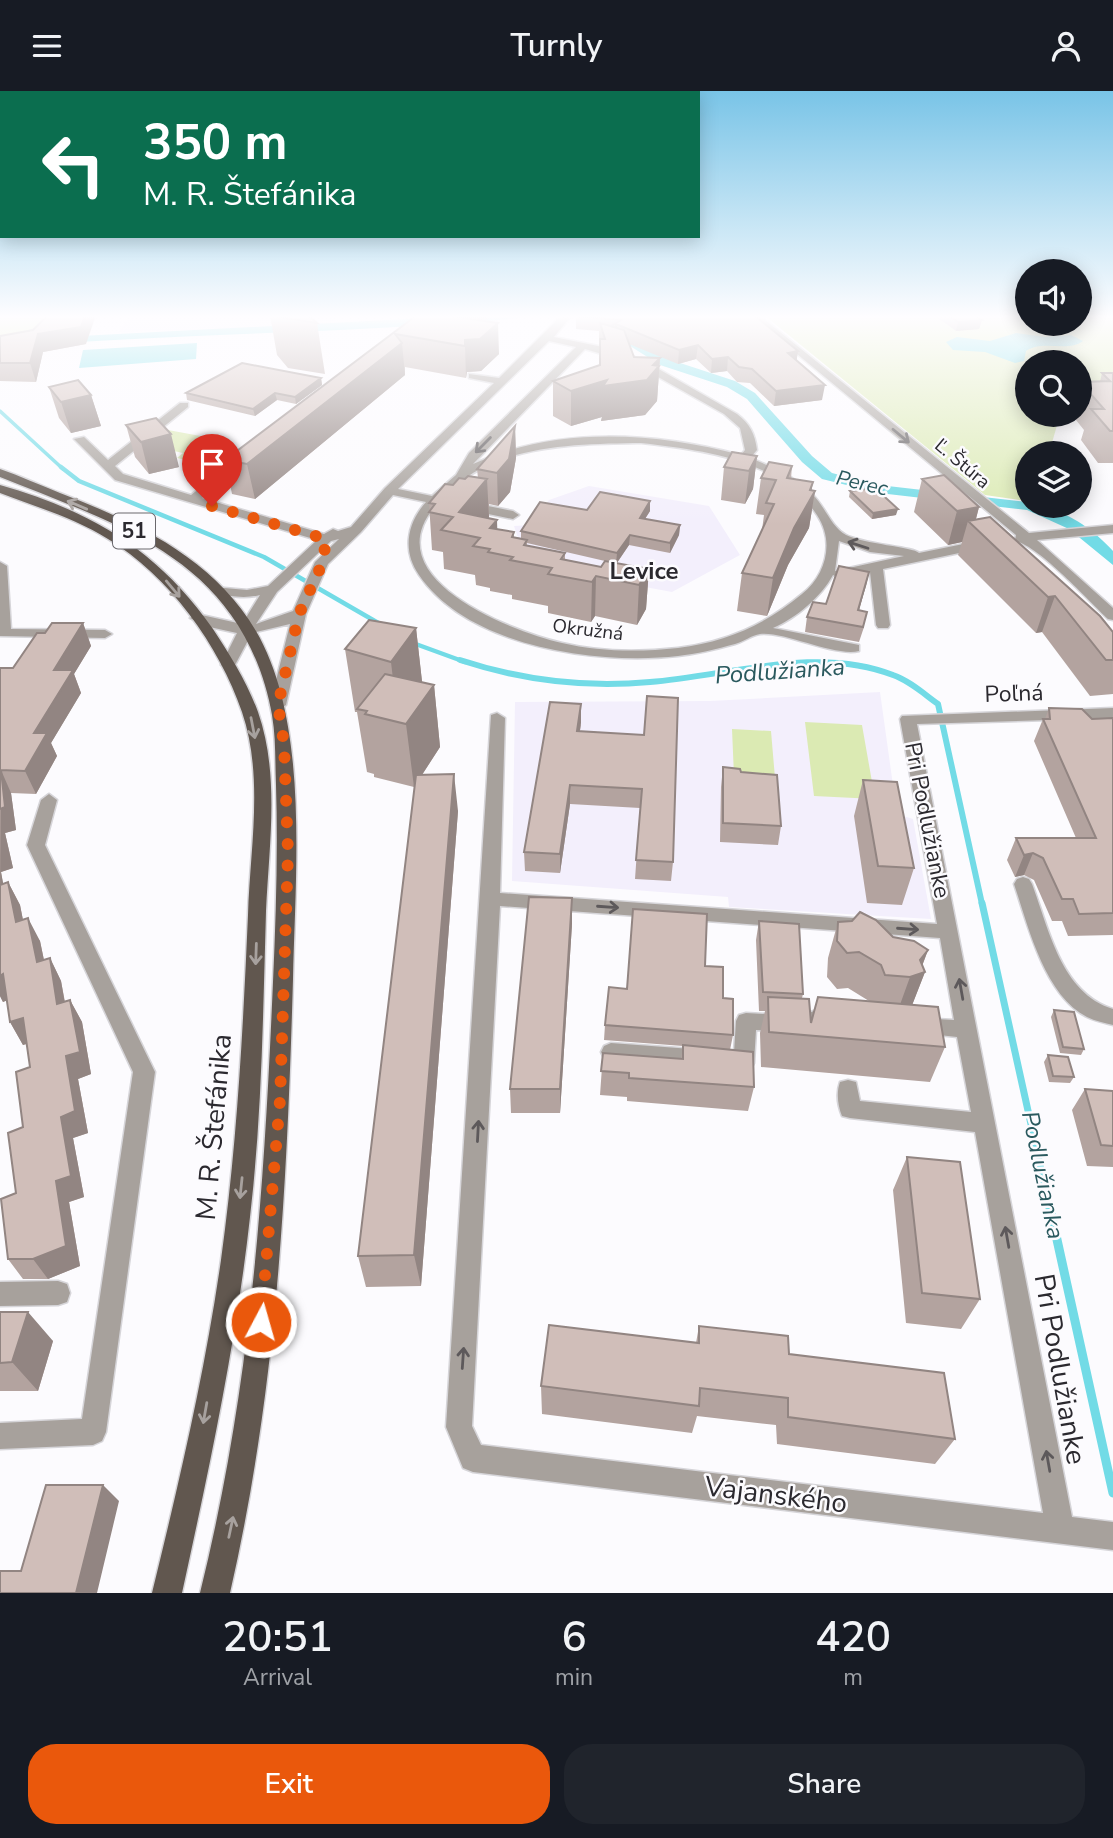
<!DOCTYPE html>
<meta charset="utf-8">
<style>
:root{--surface:#171b24;--page:#20242c;--text:#f1f3f6;--muted:#9ea1a6;--accent:#ea580c}
body{margin:0;font-family:"Nunito Sans",sans-serif;background:var(--page);color:var(--text);height:100vh;display:flex;flex-direction:column;font-size:26px;white-space:nowrap}
*{box-sizing:border-box;margin:0}
p{font-size:23px;color:var(--muted)}
.icon{flex:none;width:38px;height:38px;fill:none;stroke:currentColor;stroke-width:2;stroke-linecap:round;stroke-linejoin:round}
.map{position:relative;height:1502px;overflow:hidden}
.drawer{display:flex;flex-direction:column;background:var(--surface);flex:1}
.drawer>*{flex:none}
.banner{position:absolute;left:0px;top:0px;width:700px;height:147px;box-shadow:0 4px 18px #0003;background:#0b6e4f;color:#fff;overflow:hidden}
.tools{position:absolute;left:1015px;top:168px;display:grid;gap:14px}
.tools a{display:grid;place-items:center;width:77px;height:77px;border-radius:50%;background:var(--surface);box-shadow:0 4px 18px #0003;font-size:35px}
.pin{position:absolute;display:grid;place-items:center;width:60px;height:60px;color:#fff;margin:-72px -30px;border-radius:50% 50% 50% 0;rotate:-45deg;box-shadow:0 0 7px #0007}
.pin .icon{rotate:45deg}
.me{position:absolute;width:77px;margin:-38px;rotate:6deg;stroke-linejoin:round;filter:drop-shadow(0 0 5px #0008)}
.turn{display:flex;align-items:center;gap:24px;height:147px;padding:0 28px;font-size:32px}
.turn .icon{width:91px;height:91px;stroke-width:2.5}
.turn b{display:block;font-size:49px;line-height:60px}
.eta{display:flex;justify-content:space-evenly;align-items:center;height:119px;text-align:center}
.eta b{font-size:42px;font-weight:600;line-height:49px}
.cta{display:flex;gap:14px;margin-top:auto;padding:14px 28px}
.cta a{flex:1;height:80px;border-radius:28px;background:var(--accent);color:#fff;font-size:28px;font-weight:600;line-height:80px;text-align:center}
.cta a+a{background:var(--page);color:var(--text)}
header{display:flex;justify-content:space-between;align-items:center;height:91px;padding:0 28px;background:var(--surface);font-size:32px;font-weight:600}
.map>svg:first-child{display:block}
.education{fill:#f3effc}
.green{fill:#dbeab3}
.water{fill:#72dbe6}
.lines{fill:none;stroke-linecap:round;stroke-linejoin:round}
.stream-far4{stroke:#72dbe6;stroke-width:3.5}
.stream-far3{stroke:#72dbe6;stroke-width:4.5}
.stream-far2{stroke:#72dbe6;stroke-width:6}
.stream-far1{stroke:#72dbe6;stroke-width:7}
.stream{stroke:#72dbe6;stroke-width:9}
.canal{fill:#72dbe6;fill-rule:evenodd}
.minor-casing{stroke:#d6d5d9;stroke-width:3}
.major-casing{stroke:#d6d5d9;stroke-width:3}
.minor{fill:#a7a19c;fill-rule:evenodd}
.major{fill:#61574f;fill-rule:evenodd}
.wall{fill:#b3a39f;fill-rule:evenodd}
.shaded-wall{fill:#928582}
.building{fill:#d0beb9;stroke:#928582;stroke-width:2}
.oneway{stroke:#5d595b}
.oneway2{stroke:#a7a19e}
.route{stroke:#ea580c;stroke-width:12;stroke-dasharray:0 21.6}
.labels{text-anchor:middle;stroke-width:5;stroke-linejoin:round;paint-order:stroke}
.far-street-label{font-size:19px;fill:#2b292f;stroke:#fcfbfe}
.far-water-label{font-size:21px;font-style:italic;fill:#2a595e;stroke:#fcfbfe}
.shield{fill:#fcfbfe;stroke:#6a686d;stroke-width:2}
.shield-label{font-size:21px;font-weight:bold;fill:#2b292f}
.street-label{font-size:23px;fill:#2b292f;stroke:#fcfbfe}
.far-district-label{font-size:24px;font-weight:bold;fill:#2b292f;stroke:#fcfbfe}
.water-label{font-size:24px;font-style:italic;fill:#2a595e;stroke:#fcfbfe}
.near-street-label{font-size:28px;fill:#2b292f;stroke:#fcfbfe}
</style>
<header><svg class="icon" aria-label="menu" viewBox="0 0 24 24"><path d="M4 6h16M4 12h16M4 18h16"/></svg>Turnly<svg class="icon" aria-label="person" viewBox="0 0 24 24"><circle cx="12" cy="8" r="4"/><path d="M4 21q1-7 8-7t8 7"/></svg></header>
<div class="map">
<svg width="1113" height="1502" viewBox="0 0 1113 1502">
<rect width="100%" height="100%" fill="#fcfbfe"/>
<path class="education" d="M132 224H336L333 235 118 241Z
M589 395 709 415 740 464 672 501 527 474 514 435 530 434 549 409Z
M880 601 897 723 913 728 931 828 729 816 728 806 512 790 515 611 710 610Z"/>
<path class="green" d="M0 224H65L40 250 0 254Z
M764 224H1027V233H1080V224H1113V297H1080V271H1027V324H1060L1049 362H1027V381H1024L1027 384V410L985 404Z
M168 339 233 351 204 373 177 367 183 362 146 354Z
M805 631 862 634 875 708 814 705Z
M732 638 771 640 775 687 734 685Z"/>
<path class="water" d="M1016 242 1045 246 1071 244 1083 250C1067 262 1043 248 1026 260L1024 270 1015 272 985 261 953 259 946 251 957 246 990 250Z
M197 252 196 268 79 277 83 259Z"/>
<g class="lines">
<path class="stream-far4" d="M0 320 63 378"/>
<path class="stream-far3" d="M61 376 79 390 264 466 380 533
M413 552 465 571"/>
<path class="stream-far2" d="M460 569C521 589 586 597 650 591 728 585 817 554 893 584 910 590 924 603 938 613L982 813"/>
<path class="stream-far1" d="M982 812 1050 1119"/>
<path class="stream" d="M1050 1117 1113 1402"/>
<path class="canal" d="M484 224H526L520 227C367 241 214 242 61 252L55 249 61 246Z
M620 241 668 268 735 290 755 302 812 365 832 382 879 394 1027 411V415C1061 415 1091 436 1113 460V474L1069 438 1027 419 879 402 822 388 802 371 747 308 727 296 660 274 616 246V242Z"/>
<g class="minor-casing">
<path id="minor" d="M562 224H572L554 246 608 257 643 269 737 323C750 333 755 343 757 359L750 367C772 376 795 385 812 403 825 415 831 436 846 444 863 453 914 456 919 462L983 449 989 453 983 457 883 478 890 534 888 537H878L876 534 870 481 839 487 833 484C821 506 796 527 773 537L859 554V560C835 566 784 540 760 543 752 544 743 551 735 553 717 558 696 563 678 565 597 574 468 556 419 484 402 460 407 432 426 411L393 404 361 441 328 473 306 523 286 614 278 619 270 614 290 533 252 542 235 574 228 578 221 574 237 542 205 535 190 527 197 523 242 533 260 504C244 508 229 505 213 502V496L247 499 268 495 317 449 115 389 74 348 84 346 108 369 180 312H188V316L115 375 123 383 191 404 240 366H248V370L202 407 324 443 333 438 338 440 351 436 385 397 494 292 469 287V283L499 287ZM549 250 576 256 469 362 456 384 432 405 398 398ZM585 258 635 273 724 323 740 337 745 359 741 364C654 341 556 335 473 373ZM641 352C701 359 780 368 817 424 835 451 826 484 802 503 765 534 726 551 678 557 641 561 599 561 562 552 510 540 371 486 437 413H444L446 410 443 407C491 353 574 353 641 352ZM339 448 315 471 293 520 256 533 277 501 331 450ZM839 450 870 461 904 465 835 480Z
M750 224H759L1029 442 1113 434V442L1037 449 1113 517V529L1108 528C1089 510 1038 454 1015 450L1016 444Z
M468 411 513 420 519 424 513 428 464 418 462 415Z
M0 471 7 475 11 538 105 539 112 543 105 547 0 545Z
M1113 617V627L917 633 1072 1426 1113 1431V1459L473 1381 463 1377 446 1336 491 624 497 622 505 627 500 802 937 833 900 628 902 625ZM500 815 940 847 954 929 919 927 912 929 909 935 912 941 957 946 971 1021 860 1010 856 991 848 989 840 991C836 1002 838 1015 842 1025L850 1027 975 1041 1043 1422 481 1354 472 1335Z
M49 703 57 709 45 754 155 981 106 1341 102 1350 93 1354 0 1358V1332L82 1328 133 981 27 754 41 709Z
M1023 786 1029 788 1032 793C1049 838 1061 902 1113 918V934C1105 932 1095 930 1087 926 1044 904 1028 834 1014 793L1017 788Z
M816 919 842 923 845 929 842 935 835 937 818 935 804 941 756 939 754 972 751 978 744 981 726 977 723 971 726 965 734 962 736 930 739 924 746 922 802 925Z
M611 952 705 959 712 962 715 968 712 974 705 977 611 970 604 967 601 961 604 955Z
M58 1190 67 1193 70 1202 67 1211 58 1214 0 1215V1191Z"/>
</g>
<g class="major-casing">
<path id="major" d="M0 378C20 385 40 394 60 402 136 431 213 467 256 540 310 633 295 783 293 888 287 1098 277 1296 230 1502H200C251 1296 264 1101 273 891 276 825 278 759 276 694 275 670 276 647 272 624 266 589 252 553 231 524 179 449 81 419 0 386Z
M0 394C91 420 158 459 213 538 230 564 247 591 258 621 280 684 269 754 266 820 263 922 262 1024 250 1126 236 1253 209 1378 182 1502H152C179 1392 205 1281 221 1169 237 1054 243 939 248 824 250 757 264 686 242 621 219 554 169 485 108 448 75 427 36 416 0 402Z"/>
</g>
<use href="#minor" class="minor"/>
<use href="#major" class="major"/>
</g>
<path class="wall" d="M163 224H239L164 225Z
M270 224H308L317 232 325 283 288 277 277 264Z
M339 224H404L339 225Z
M417 224 460 226 459 224H487V228L478 229 499 263 481 280 467 281 466 287 405 276V284L255 408 232 403 225 369Z
M754 224 798 260 796 269 822 309 774 315 750 292 737 291 727 280 711 282 696 268 678 273 629 253 634 266 660 267 657 310 645 324 601 330 602 326 571 335 553 325V290L599 274V240L576 238V225Z
M934 224H974L982 229 979 238 956 240Z
M0 245 86 253 43 261 36 291 0 290Z
M1102 282H1113V372H1098L1081 349 1084 339 1072 324H1080V291H1100Z
M321 287 322 294 296 313 277 309 255 325 187 309 186 302Z
M49 296 91 304 101 335 71 342 59 327Z
M126 334 179 376 149 383 135 366Z
M515 335 516 367 510 401 498 415 489 413V426L488 428 497 438 514 441V446L521 447V440L587 419 650 410V420L645 428 680 434 679 444 670 462 629 454 617 472 649 478 646 518 637 534 595 525 591 531 548 522V515L512 508V504L490 500V497L476 494 475 484 444 478 443 461 432 459 429 412 453 394 465 388 478 387 477 378ZM527 452 605 470 601 476 565 469V462L527 455Z
M757 365 753 398 745 413 721 409 724 376Z
M792 375 791 388 812 400H815L809 437 788 474 767 525 737 520 742 482 762 439 764 424 756 423 761 387Z
M922 388 979 416 976 428 1113 541V603L1090 605 1042 541 1036 542 958 464 962 451 948 454 914 421Z
M850 400 896 424 872 428 849 406Z
M869 481 859 520 864 536 859 551 805 541 807 526 826 513Z
M83 532 91 555 74 583 81 602 51 652 57 665 36 703 11 702 16 739 5 742 13 777 1 781 3 793 8 791 20 814 23 829 40 850 44 869 50 867 61 890 65 911 70 909 82 931 91 983 78 988 88 1042 73 1047 84 1106 69 1111 80 1175 48 1188H23L8 1168 30 976 27 953 23 954 10 931 7 909 3 911 0 905V577H13L45 542Z
M416 537 422 591 434 594 440 656 422 684 458 720 421 1195 366 1196 358 1165 415 694 414 696 374 686V683L367 681 357 621H355L345 558Z
M1049 617 1092 628 1113 627V844L1068 845 1062 830H1052L1034 789 1024 784 1015 786 1007 769 1016 747H1076L1034 650 1043 628H1045Z
M581 632 580 640 644 644 673 771 671 790 635 788 640 717 570 713 560 782 525 780 524 761Z
M723 676 741 681 781 735 778 754 720 751 721 696Z
M863 689 914 777 902 814 867 812 854 725Z
M759 830 803 903 802 907 811 932 869 910 848 897 837 898 827 886 828 867 838 831 893 846 928 859 922 875 925 881 912 914 945 956 930 991 761 976 760 942 765 920H759L756 849Z
M572 833 560 1022H511L510 998Z
M705 875 723 907 733 944 730 959 754 996 748 1020 627 1010V1006L600 1004 603 962 681 968 683 955 604 949 605 934 627 898Z
M1054 919 1084 958 1081 964 1060 962 1051 926Z
M1048 964 1074 986 1070 992 1049 991 1044 971Z
M1085 998 1113 1000V1076L1087 1075 1072 1019Z
M907 1066 980 1208 961 1238 906 1232 893 1099Z
M0 1221 53 1250 38 1300H0Z
M699 1235 789 1263 955 1348 935 1373 777 1353 776 1334 697 1325 692 1342 542 1323 541 1295 696 1252Z"/>
<path class="shaded-wall" d="M85 224H96L86 253 43 261 36 291 30 272 38 243Z
M462 224H487V228L462 231Z
M982 229 979 238 956 240 958 231Z
M498 232 499 263 481 280 467 281 466 287 465 255V249Z
M402 252 405 284 255 408 247 373Z
M698 254 696 268 678 273 679 259Z
M798 260 796 274 788 262Z
M728 266 727 280 711 282 712 268Z
M660 267 657 310 645 324 601 330 602 326 571 335V300L653 274Z
M321 287 322 294 296 313 295 306Z
M825 294 822 309 774 315 776 300Z
M275 302 277 309 255 325 253 318Z
M91 304 101 335 71 342 61 311Z
M515 335 516 367 510 401 498 415 497 382Z
M171 343 179 376 149 383 141 351Z
M757 365 753 398 745 413 749 380Z
M487 388 489 426 473 445 459 421Z
M813 391 810 409 815 400 809 437 788 474 767 525 773 487Z
M650 410V420L639 437 640 427Z
M979 416 974 435 968 430 962 451 948 454 957 420Z
M898 418 896 424 872 428 873 422Z
M497 429 498 463 490 437Z
M680 434 679 444 670 462V452Z
M630 444 629 454 616 473 617 462Z
M649 478 646 518 637 534 639 494Z
M869 481 866 495 854 534 858 519Z
M596 485 595 525 591 531 592 491Z
M1055 505 1042 541 1036 542 1048 506Z
M83 532 91 555 74 583 81 602 51 652 57 665 36 703 25 680 34 642 54 579Z
M416 537 423 599 398 631 391 571Z
M434 594 440 656 414 696 406 633Z
M581 613V632L577 659V640Z
M1 679 11 702 16 739 5 742 13 777 1 781 8 818 0 803Z
M454 683 458 720 421 1195 414 1164Z
M570 694V713L560 782V763Z
M1033 762 1024 784 1015 786 1024 764Z
M8 791 20 814 28 855 16 831Z
M572 807V833L560 1022V998Z
M28 827 40 850 49 894 37 871Z
M928 859 919 883 925 881 911 917 897 922 910 886 920 869Z
M50 867 61 890 69 936 57 913Z
M3 883 16 906 3 911 0 905V885Z
M70 909 82 931 91 983 78 988 88 1042 73 1047 84 1106 69 1111 80 1175 48 1188 33 1168 56 1090Z
M23 927 36 949 23 954 10 931Z
M28 1221 53 1250 38 1300 12 1271Z
M103 1394 119 1410 97 1502H76Z"/>
<path class="building" d="M48 224H85L81 236 38 243 30 272H0V245L33 239Z
M278 224H308L317 232 280 226Z
M417 224H444L498 232 480 248 465 249V255L395 243 402 252 247 373 225 369Z
M578 224H754L798 260 788 262 825 294 776 300 752 278 739 276 728 266 712 268 698 254 679 259 616 233V236L611 235 621 229 576 225Z
M948 224H974L982 229 958 231Z
M600 232 624 239 634 266 660 267 653 274 659 275 647 289 603 295 607 289 571 300 553 290 600 274V248H605Z
M242 272 321 287 295 306 275 302 253 318 186 302Z
M1102 282H1113V340H1110L1091 318H1104L1080 291 1110 290Z
M78 289 91 304 61 311 49 296Z
M156 327 171 343 141 351 126 334Z
M515 335 509 368 497 382 477 378Z
M732 361 757 365 749 380 724 376Z
M769 371 792 375 787 387 813 391 810 399 815 400 794 437 773 487 742 482 774 413 766 412 776 389 761 387Z
M944 384 979 416 957 420 922 388Z
M468 385 487 388 459 421 497 429 490 437 514 441 512 446 527 449 524 454 565 462 561 468 601 476 605 470 649 478 639 494 596 485 592 491 548 483 552 477 510 469 513 466 488 461 490 458 473 455 480 447 441 439 453 426 429 421 435 413 429 412 445 393 453 394 459 387 465 388Z
M875 397 898 418 873 422 850 400Z
M600 401 650 410 640 427 680 434 670 452 630 444 617 462 521 440 540 411 587 419Z
M990 426 1100 525 1113 541V569H1106L1055 505 1048 506 968 430Z
M839 475 869 481 858 519 867 521 863 536 807 526 813 511 826 513Z
M369 529 416 537 391 571 345 558Z
M52 532H83L54 579H73L34 642H47L25 680 1 679 5 716 0 718V577H13L37 542H45Z
M385 583 434 594 406 633 365 623 367 620 357 618Z
M647 605 678 607 673 771 636 769 642 698 570 694 560 763 524 761 550 611 581 613 577 640 644 644Z
M1049 617 1082 618 1092 628 1113 627V822L1079 823 1073 808H1062L1043 767 1033 762 1024 764 1016 747H1096L1043 628H1050Z
M723 676 740 678 741 681 777 684 781 735 723 732Z
M454 683 414 1164 358 1165 416 684Z
M863 689 897 691 914 777 878 775Z
M8 791 16 831 28 827 37 871 50 867 57 913 70 909 80 961 66 965 75 1020 61 1026 71 1085 56 1090 66 1155 33 1168H8L1 1108 16 1102 8 1042 23 1036 16 981 30 976 23 927 10 931 3 883 0 885V794Z
M529 806 572 807 560 998H510Z
M633 818 707 823 705 875 723 876V907L733 908V944L605 934 609 896 627 898Z
M860 821 876 829 893 846 914 850 928 859 920 869 925 881 910 886 885 884 881 874 859 861 847 862 837 850 838 831 852 830Z
M759 830 799 833 803 903 763 901Z
M768 906 809 908 811 932 818 906 938 916 945 956 769 941Z
M1054 919 1074 921 1084 958 1063 956Z
M683 954 753 961 754 996 629 987V982L601 980 603 962 683 968Z
M1048 964 1068 966 1074 986 1053 985Z
M1085 998 1113 1000V1055L1101 1054Z
M907 1066 960 1071 980 1208 922 1202Z
M0 1221H28L12 1271 0 1272Z
M549 1234 699 1252V1235L788 1245 789 1263 944 1282 955 1348 788 1326V1307L700 1297 699 1315 541 1295Z
M46 1394H103L76 1502H0V1480H21Z"/>
<defs><path id="oneway-shaft" d="M-6 0H5M1.5-3L5.5 0L1.5 3" fill="none" stroke-width="1.6" stroke-linecap="round" stroke-linejoin="round" transform="scale(1.75)"/></defs>
<g class="oneway">
<use href="#oneway-shaft" transform="translate(901 345) rotate(40)"/>
<use href="#oneway-shaft" transform="translate(483 354) rotate(135)"/>
<use href="#oneway-shaft" transform="translate(858 454) rotate(-162)"/>
<use href="#oneway-shaft" transform="translate(608 816) rotate(4)"/>
<use href="#oneway-shaft" transform="translate(908 838) rotate(4)"/>
<use href="#oneway-shaft" transform="translate(961 898) rotate(-100)"/>
<use href="#oneway-shaft" transform="translate(478 1040) rotate(-87)"/>
<use href="#oneway-shaft" transform="translate(1007 1146) rotate(-100)"/>
<use href="#oneway-shaft" transform="translate(463 1267) rotate(-86)"/>
<use href="#oneway-shaft" transform="translate(1048 1370) rotate(-100)"/>
</g>
<g class="oneway2">
<use href="#oneway-shaft" transform="translate(77 414) rotate(-157)"/>
<use href="#oneway-shaft" transform="translate(173 498) rotate(50)"/>
<use href="#oneway-shaft" transform="translate(253 637) rotate(79)"/>
<use href="#oneway-shaft" transform="translate(256 863) rotate(92)"/>
<use href="#oneway-shaft" transform="translate(241 1097) rotate(96)"/>
<use href="#oneway-shaft" transform="translate(205 1322) rotate(100)"/>
<use href="#oneway-shaft" transform="translate(231 1436) rotate(-78)"/>
</g>
<linearGradient id="sky" x2="0" y2="1"><stop stop-color="#79c4e7"/><stop offset="0.52" stop-color="#fefdff"/><stop offset="1" stop-color="#fefdff" stop-opacity="0"/></linearGradient>
<rect width="1113" height="434" fill="url(#sky)"/>
<g class="lines">
<path class="route" d="M212 415 326 448 323 471 299 523 278 614 284 653 288 762 280 1009 261 1231"/>
</g>
<g class="labels">
<g class="far-street-label">
<text transform="translate(963 372) rotate(40)" y="7">Ľ. Štúra</text>
<text transform="translate(588 538) rotate(7)" y="7">Okružná</text>
</g>
<g class="far-water-label">
<text transform="translate(862 392) rotate(13)" y="7">Perec</text>
</g>
<rect class="shield" x="113" y="422.5" width="42" height="35" rx="5"/>
<g class="shield-label">
<text x="134" y="447">51</text>
</g>
<g class="street-label">
<text transform="translate(1014 602) rotate(-2)" y="8">Poľná</text>
<text transform="translate(928 729) rotate(79)" y="8">Pri Podlužianke</text>
</g>
<g class="far-district-label">
<text x="644" y="488">Levice</text>
</g>
<g class="water-label">
<text transform="translate(780 580) rotate(-4)" y="8">Podlužianka</text>
<text transform="translate(1043 1084) rotate(78)" y="8">Podlužianka</text>
</g>
<g class="near-street-label">
<text transform="translate(213 1036) rotate(-85)" y="10">M. R. Štefánika</text>
<text transform="translate(1061 1278) rotate(80)" y="10">Pri Podlužianke</text>
<text transform="translate(776 1403) rotate(7)" y="10">Vajanského</text>
</g>
</g>
</svg>
<div class="tools">
<a><svg class="icon" aria-label="sound" viewBox="0 0 24 24"><path d="M4 9h4l5-4v14l-5-4H4zM17 9q2 3 0 6"/></svg></a>
<a><svg class="icon" aria-label="search" viewBox="0 0 24 24"><circle cx="10" cy="10" r="6"/><path d="M15 15l6 6"/></svg></a>
<a><svg class="icon" aria-label="layers" viewBox="0 0 24 24"><path d="M12 4l9 5-9 5-9-5zM3 14l9 5 9-5"/></svg></a>
</div>
<div class="pin" style="left:212px;top:415px;background:#d93025"><svg class="icon" aria-label="arrive" viewBox="0 0 24 24"><path d="M6 21V4h12l-3 4 3 4H6"/></svg></div>
<svg class="me" style="left:261px;top:1231px" viewBox="-20 -20 40 40"><circle r="17" fill="#ea580c" stroke="#fff" stroke-width="3"/><path d="M0-11L8 9 0 5-8 9z" fill="#fff"/></svg>
<div class="banner">
<div class="turn"><svg class="icon" aria-label="left" viewBox="0 0 24 24"><path d="M17 20v-9H6M10 6l-5 5 5 5"/></svg><div><b>350 m</b>M. R. Štefánika</div></div>
</div>
</div>
<section class="drawer">
<div class="eta">
<div><b>20:51</b><p>Arrival</p></div>
<div><b>6</b><p>min</p></div>
<div><b>420</b><p>m</p></div>
</div>
<div class="cta"><a>Exit</a><a>Share</a></div>
</section>
